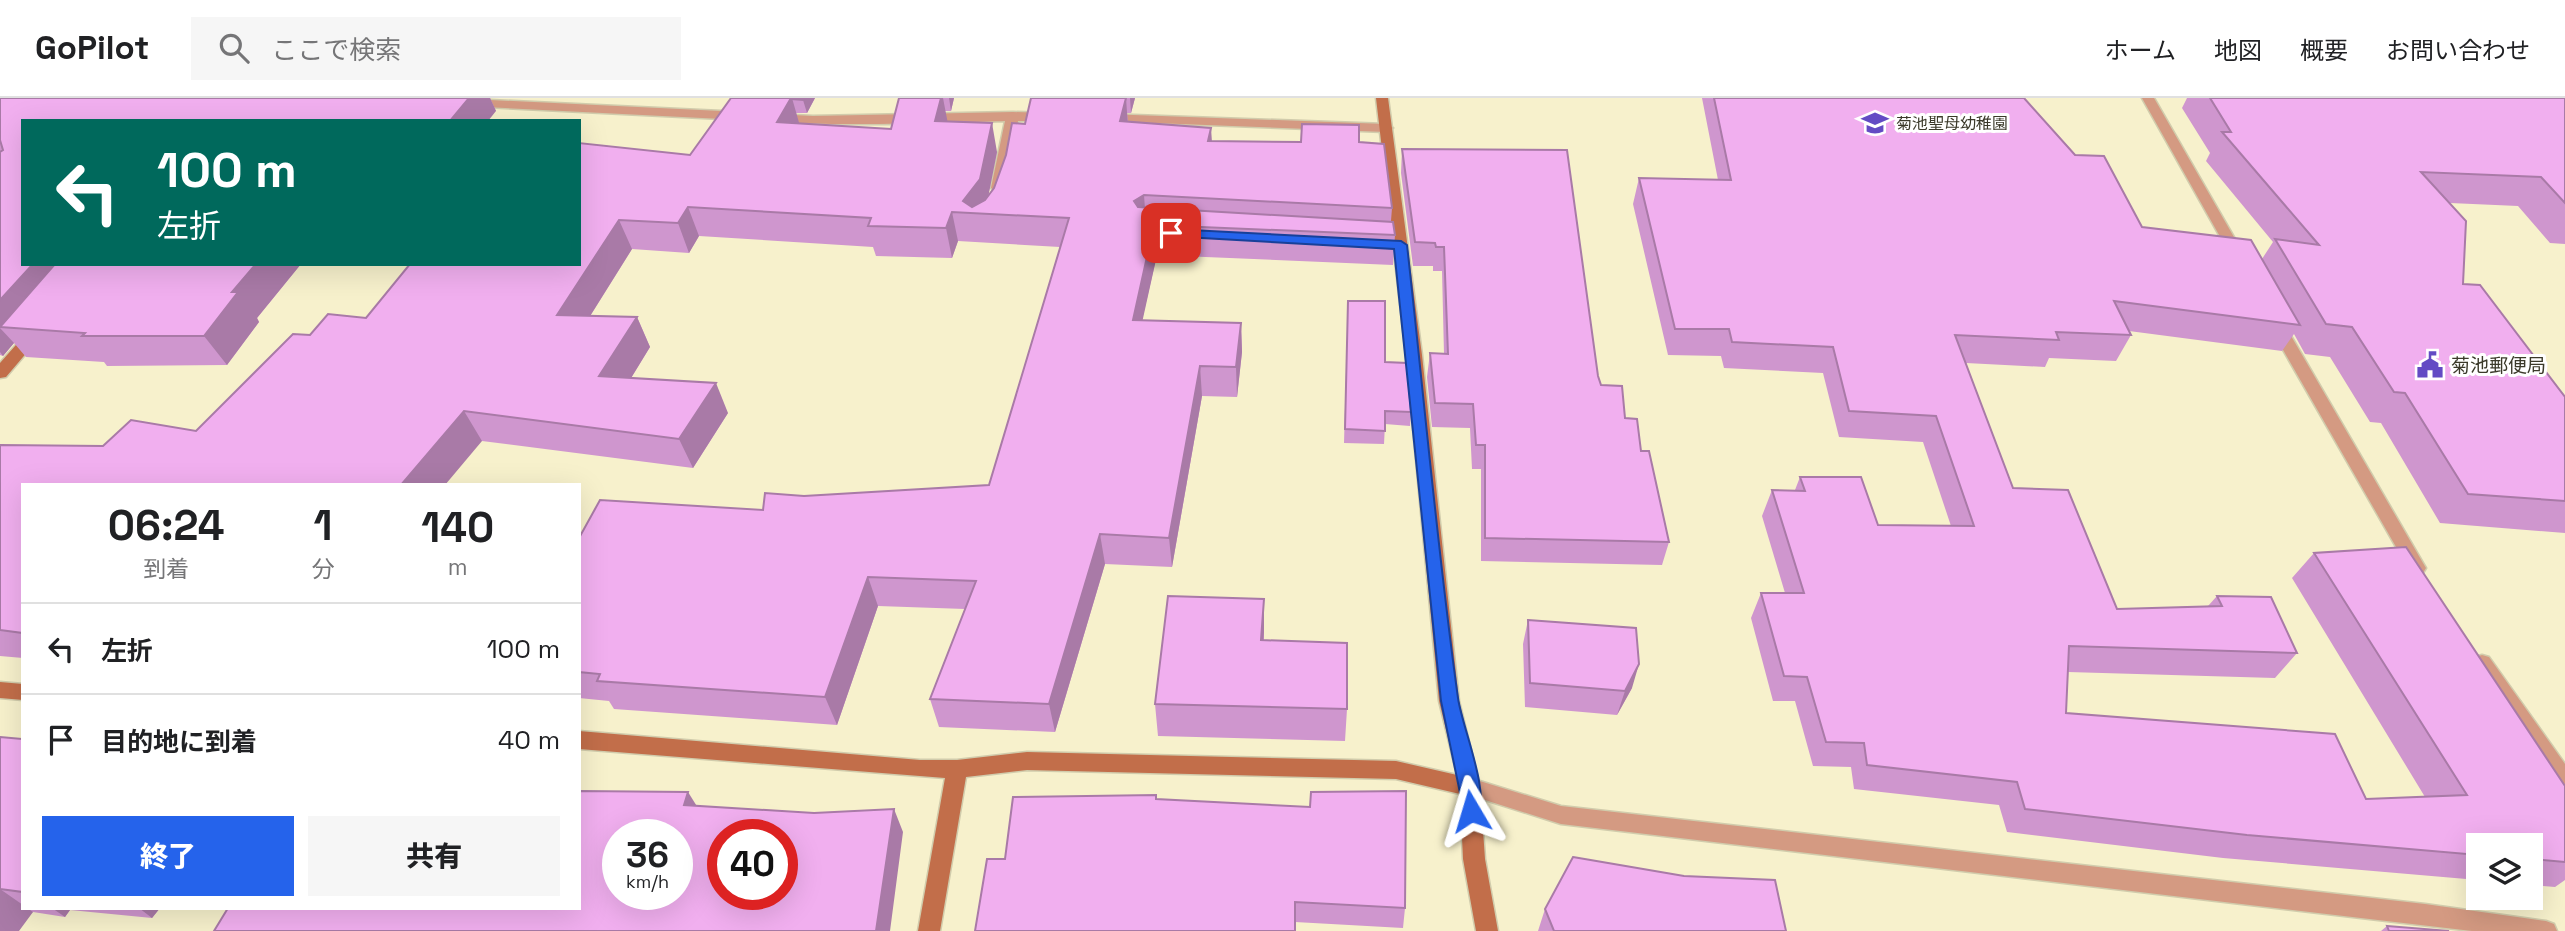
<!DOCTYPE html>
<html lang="ja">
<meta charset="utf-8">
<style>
:root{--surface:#fff;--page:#f6f6f6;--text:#202124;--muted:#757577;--line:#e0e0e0;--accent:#2563eb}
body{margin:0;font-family:"Space Grotesk","Noto Sans JP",sans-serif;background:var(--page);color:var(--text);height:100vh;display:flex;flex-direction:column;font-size:26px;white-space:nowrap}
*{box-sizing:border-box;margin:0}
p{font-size:23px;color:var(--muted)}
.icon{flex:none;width:38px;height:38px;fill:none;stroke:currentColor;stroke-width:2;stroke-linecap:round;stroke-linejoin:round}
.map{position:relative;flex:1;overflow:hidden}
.sheet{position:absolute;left:21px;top:385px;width:560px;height:427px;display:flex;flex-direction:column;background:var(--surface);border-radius:0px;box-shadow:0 7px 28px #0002}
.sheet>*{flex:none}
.hud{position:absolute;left:21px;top:21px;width:560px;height:147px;border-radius:0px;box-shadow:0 7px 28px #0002;background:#00695c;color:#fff;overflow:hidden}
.fabs{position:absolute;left:2466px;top:735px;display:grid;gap:14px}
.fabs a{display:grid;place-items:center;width:77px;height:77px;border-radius:0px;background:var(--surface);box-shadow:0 7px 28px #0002;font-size:35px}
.speed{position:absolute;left:602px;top:721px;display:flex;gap:14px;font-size:35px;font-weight:700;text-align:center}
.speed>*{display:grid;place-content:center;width:91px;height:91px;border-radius:50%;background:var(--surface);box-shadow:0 7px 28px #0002;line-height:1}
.speed small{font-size:18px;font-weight:400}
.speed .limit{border:10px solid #d22;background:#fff;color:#111}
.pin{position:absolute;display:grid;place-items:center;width:60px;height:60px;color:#fff;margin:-30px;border-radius:14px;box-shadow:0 4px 10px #0006}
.me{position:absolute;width:77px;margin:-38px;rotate:353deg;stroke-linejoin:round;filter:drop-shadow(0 0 5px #0008)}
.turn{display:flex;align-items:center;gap:24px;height:147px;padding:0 21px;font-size:32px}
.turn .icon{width:91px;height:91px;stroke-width:2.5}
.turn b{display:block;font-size:49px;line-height:60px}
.eta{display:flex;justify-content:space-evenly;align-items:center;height:119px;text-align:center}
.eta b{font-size:42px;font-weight:800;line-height:49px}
.primary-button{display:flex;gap:14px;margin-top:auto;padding:14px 21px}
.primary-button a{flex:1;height:80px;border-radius:0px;background:var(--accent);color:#fff;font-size:28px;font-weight:800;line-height:80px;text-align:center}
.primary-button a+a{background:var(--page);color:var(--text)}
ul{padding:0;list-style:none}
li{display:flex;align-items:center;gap:21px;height:91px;padding:0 21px;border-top:2px solid var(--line)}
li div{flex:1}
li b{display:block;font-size:26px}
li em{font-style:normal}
header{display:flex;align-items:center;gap:42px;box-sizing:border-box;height:98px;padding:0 35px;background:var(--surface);border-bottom:2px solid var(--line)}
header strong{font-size:33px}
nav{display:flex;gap:38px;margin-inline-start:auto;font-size:24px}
.search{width:490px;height:63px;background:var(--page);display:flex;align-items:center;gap:18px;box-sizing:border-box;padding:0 24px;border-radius:0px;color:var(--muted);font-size:26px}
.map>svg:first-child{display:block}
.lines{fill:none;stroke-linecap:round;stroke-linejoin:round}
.street-casing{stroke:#d1ccac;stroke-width:3}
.secondary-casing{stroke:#d1ccac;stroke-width:3}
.street{fill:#d49a82;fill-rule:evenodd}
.secondary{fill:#c26e4a;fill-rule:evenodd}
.wall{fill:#cf96ce}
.shaded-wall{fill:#a97aa7}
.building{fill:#f1afef;stroke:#a97aa7;stroke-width:2;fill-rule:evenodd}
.route{fill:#2563eb;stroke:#184099;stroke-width:2}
.labels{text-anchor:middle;stroke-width:6;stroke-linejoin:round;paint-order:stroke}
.far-poi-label{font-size:16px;fill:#3b392a;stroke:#fff;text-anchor:start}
.poi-label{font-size:19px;fill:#3b392a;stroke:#fff;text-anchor:start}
</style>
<header>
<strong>GoPilot</strong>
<div class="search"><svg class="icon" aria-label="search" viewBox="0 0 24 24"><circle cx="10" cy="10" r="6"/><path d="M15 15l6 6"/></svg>ここで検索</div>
<nav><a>ホーム</a><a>地図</a><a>概要</a><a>お問い合わせ</a></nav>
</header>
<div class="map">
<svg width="2565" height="833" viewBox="0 0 2565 833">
<rect width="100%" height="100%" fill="#f7f1cc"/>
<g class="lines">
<g class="street-casing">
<path id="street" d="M2142 0H2154L2246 160 2244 163H2234L2232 160Z
M470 1 742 14 749 18 742 22 465 8 464 5Z
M1013 14 1050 15 1057 19 1050 23H1018L1005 90 998 94 991 90 1005 23C973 24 781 31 767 20L774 16 813 18Z
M1106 16 1386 26 1393 30 1386 34 1101 23V17Z
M2275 219 2283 224 2423 465 2426 470 2423 475H2411L2267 224Z
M2482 557 2489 559 2565 666V691L2558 688 2475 571 2472 565 2475 559Z
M1470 680 1561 708 2425 806 2546 823 2554 826 2557 833H2472L1561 726 1463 695 1460 689 1463 683Z"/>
</g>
<g class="secondary-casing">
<path id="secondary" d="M1376 0H1388L1422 257 1459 603 1480 689 1485 761 1498 833H1476L1463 761 1460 696 1396 681 1027 672 966 679 940 833H918L945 680 579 651V633L920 662H957L1027 654 1396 663 1457 677 1439 603 1406 257Z
M35 230 43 235 40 239 6 279 0 280V265L30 231Z
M0 584 23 586V602L0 600Z"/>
</g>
<use href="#street" class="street"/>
<use href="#secondary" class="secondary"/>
</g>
<path class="wall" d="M0 0H507H490L496 13 23 23V166H301L257 220 259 224 227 267 107 268 104 264 26 259 14 245 3 258 0 257Z
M731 0H815L807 15H796L799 26 891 31 899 0H954L951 13H945L947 24 997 54 988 98 994 90 1025 26 1031 0H1135L1131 15H1127L1128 23 1212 43 1359 44 1392 110 1391 123 1395 137 1393 167 1157 157 1142 222 1241 225 1242 254 1237 299 1202 298 1172 469 1105 466 1055 634 939 629 930 601 965 511 878 508 837 627 614 611 609 603 579 600V440L763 412 804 398 989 387 1060 149 958 143 952 160 876 158 873 149 699 138 689 155 632 151 590 218 637 219 650 249 631 280 728 315 693 370 482 343 23 387V560L0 558V347L103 348 196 333 310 237 366 220 579 45 690 57Z
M1702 0H2024L2142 129 2262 161 2273 144 2206 63 2210 55 2182 10 2187 0H2565V146L2550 145 2518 108 2450 105 2463 186 2565 299V435L2440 425 2381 325 2370 324 2330 259 2305 256 2294 236 2282 253 2129 233 2131 237 2116 263 2049 260 2045 269 1966 265 2013 390 2117 511 2208 508 2217 498 2297 555 2275 580 2068 574 2066 615 2366 701 2425 699 2292 480 2314 455 2565 688V782L2555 789 2530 787V747H2478V782L2223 760 2007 734 1999 707 1854 691 1851 669 1813 668 1795 603H1773L1751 520 1761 495H1785L1762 418 1772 392H1795L1800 379 1878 427 1951 428 1923 344 1839 339 1823 275 1724 270 1721 258 1668 257 1633 106 1639 80 1718 82Z
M1402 51 1598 278 1601 287 1625 320 1641 353 1669 444 1662 467 1481 463V371H1472L1470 330 1432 329 1427 279 1430 255 1444 256 1442 173H1433V168H1413L1401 75Z
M1348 203 1385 264 1411 314 1410 328 1385 326 1384 346 1344 345Z
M1264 501V542L1347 611 1345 643 1158 638 1155 606Z
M1528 522 1632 590 1617 617 1525 609 1523 546Z
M0 639 22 641 23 640V810H160L152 820 70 812 65 819 33 814 0 833Z
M1156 697V701L1405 810 1403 830 1295 824 1005 761Z
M1545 811 1786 833H1538Z
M2387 828 2449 833H2381Z"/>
<path class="shaded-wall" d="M469 0H490L496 13 488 23H450Z
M791 0H792L800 28 777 24Z
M804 0H815L807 15 803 2Z
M941 0H943L948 26 935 23Z
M949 0H954L951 13Z
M1126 0 1128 28 1120 23Z
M1130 0H1135L1131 15Z
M992 25 997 54 986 110 982 115 963 103Z
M1211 30 1213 59 1208 43Z
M1144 97 1146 126 1134 103Z
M688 109 699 138 689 155 678 125Z
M952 114 958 143 952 160 946 130Z
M619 122 632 151 572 247 557 217Z
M1154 127 1157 157 1136 252 1133 222Z
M33 166H84L0 229V202Z
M256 166H301L257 220 259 224 227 267 204 238 232 194Z
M637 219 650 249 614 308 599 278Z
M1241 225 1242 254 1237 299 1236 269Z
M0 230 14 245 3 258 0 254Z
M1200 268 1202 298 1172 469 1169 440Z
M716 285 728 315 693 370 679 341Z
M464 313 482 343 445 387H401Z
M1100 436 1105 466 1055 634 1049 606Z
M868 479 878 508 837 627 825 599Z
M1264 501V534L1261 575V542Z
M1639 566 1632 590 1617 617 1625 593Z
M688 694 703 718 684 707Z
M894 711 903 734 890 833H876Z
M0 791 23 807V810H27L33 814 19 833H0Z
M52 810H68L70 812 65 819Z
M139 810H160L152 820Z"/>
<path class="building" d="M0 0H469L450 23H23V166H33L0 202V54L3 52 0 42Z
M731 0H791L777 24 891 31 899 0H941L935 23 992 25 980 81 963 103 972 109 985 102 994 90 1006 57 1012 25 1025 26 1031 0H1126L1120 23 1211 30 1208 43 1301 44 1302 26 1359 27V44L1384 46 1392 110 1144 97 1134 103 1138 109 1393 124 1395 137 1154 127 1133 222 1241 225 1236 269 1200 268 1169 440 1100 436 1049 606 930 601 976 483 868 479 825 599 597 583 600 576 579 574V440L600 402 763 412 765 395 804 398 989 387 1069 120 952 114 946 130 868 128 871 120 688 109 678 125 619 122 557 217 637 219 599 278 716 285 679 341 464 313 401 387H23V535L0 532V347L103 348 131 322 196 333 293 236 310 237 328 216 366 220 410 166H579V45L690 57Z
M792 0H804L803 2 792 1Z
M1714 0H2024L2075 57 2104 58 2142 129 2251 142 2300 227 2114 203 2131 237 2056 234 2059 242 1955 237 2013 390 2068 392 2117 511 2222 508 2217 498 2271 499 2297 555 2069 548 2066 615 2335 636 2366 701 2467 697 2314 455 2406 449 2565 688V764L2530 761V747H2478V757L2247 737 2025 711 2017 684 1867 667 1864 645 1826 644 1807 579 1784 578 1761 495H1804L1772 392 1805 393 1800 379H1861L1878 427 1974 428 1936 318 1849 313 1833 249 1732 244 1729 231H1675L1639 80 1731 82Z
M2210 0H2565V105L2541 79 2421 74 2466 123 2463 186 2480 187 2565 299V403L2468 396 2405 295 2394 294 2352 229 2326 226 2275 141 2319 147 2222 34H2231Z
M1402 51 1567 52 1598 278 1601 287 1622 288 1625 320 1637 321 1641 353H1649L1669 444 1485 440V347H1476L1473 306 1435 305 1430 255 1448 256 1444 149H1436L1435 145 1415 144Z
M55 166H256L232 194H238L204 238H82L85 235 0 229Z
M1348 203H1385V264L1407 265 1411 314 1385 313V333L1345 331Z
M1168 498 1264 501 1261 542 1347 545V611L1155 606Z
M1528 522 1636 530 1639 566 1625 593 1530 585Z
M0 639 22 641 23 640V794L0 791Z
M579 693 688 694 684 707 814 715 894 711 876 833H214L228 810H579ZM618 737H677V796H618ZM723 737H782V796H723Z
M1406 693 1405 810 1295 804V833H975L987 761H1005L1013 699 1156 697V701L1310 709 1311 694Z
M1573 759 1684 778 1775 782 1786 833H1554L1545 811Z
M2387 828 2449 833H2389Z"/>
<path class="route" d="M1171 131 1401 143 1407 147C1424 298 1437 450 1458 600 1462 629 1490 693 1478 719L1471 721 1465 719 1441 603 1394 151 1167 138V132Z"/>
<defs>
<g id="school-bare" transform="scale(2.1)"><path d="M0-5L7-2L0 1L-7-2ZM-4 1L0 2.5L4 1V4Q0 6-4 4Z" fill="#634bc4" stroke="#fff" stroke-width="2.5" paint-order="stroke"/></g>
<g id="civic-bare" transform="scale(2.1)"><path d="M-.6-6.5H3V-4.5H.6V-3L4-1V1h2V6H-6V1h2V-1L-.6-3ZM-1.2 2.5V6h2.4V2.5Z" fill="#634bc4" stroke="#fff" stroke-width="2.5" paint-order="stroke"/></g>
</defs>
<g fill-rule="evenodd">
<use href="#school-bare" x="1875" y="25"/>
<use href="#civic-bare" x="2430" y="267"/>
</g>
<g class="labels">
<g class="far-poi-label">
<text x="1896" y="31">菊池聖母幼稚園</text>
</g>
<g class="poi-label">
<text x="2451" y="274">菊池郵便局</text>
</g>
</g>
</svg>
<div class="fabs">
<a><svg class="icon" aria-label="layers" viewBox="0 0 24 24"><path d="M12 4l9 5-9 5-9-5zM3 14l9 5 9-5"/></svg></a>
</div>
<div class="speed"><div>36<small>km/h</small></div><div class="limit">40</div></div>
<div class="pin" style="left:1171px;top:135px;background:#d93025"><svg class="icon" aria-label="arrive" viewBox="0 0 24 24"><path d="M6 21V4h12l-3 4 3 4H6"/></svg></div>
<svg class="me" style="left:1471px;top:713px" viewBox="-20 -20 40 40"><path d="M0-17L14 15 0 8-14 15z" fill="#2563eb" stroke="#fff" stroke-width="4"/></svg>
<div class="hud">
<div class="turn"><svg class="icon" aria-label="left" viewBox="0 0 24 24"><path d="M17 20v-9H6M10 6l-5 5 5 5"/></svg><div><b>100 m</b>左折</div></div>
</div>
<section class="sheet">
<div class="eta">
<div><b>06:24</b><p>到着</p></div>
<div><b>1</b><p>分</p></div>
<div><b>140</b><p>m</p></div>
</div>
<ul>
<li><svg class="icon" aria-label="left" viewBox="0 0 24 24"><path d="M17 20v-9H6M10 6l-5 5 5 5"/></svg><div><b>左折</b></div><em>100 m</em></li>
<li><svg class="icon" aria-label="arrive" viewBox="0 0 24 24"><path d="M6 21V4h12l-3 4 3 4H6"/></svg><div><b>目的地に到着</b></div><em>40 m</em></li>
</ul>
<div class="primary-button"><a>終了</a><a>共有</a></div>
</section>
</div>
